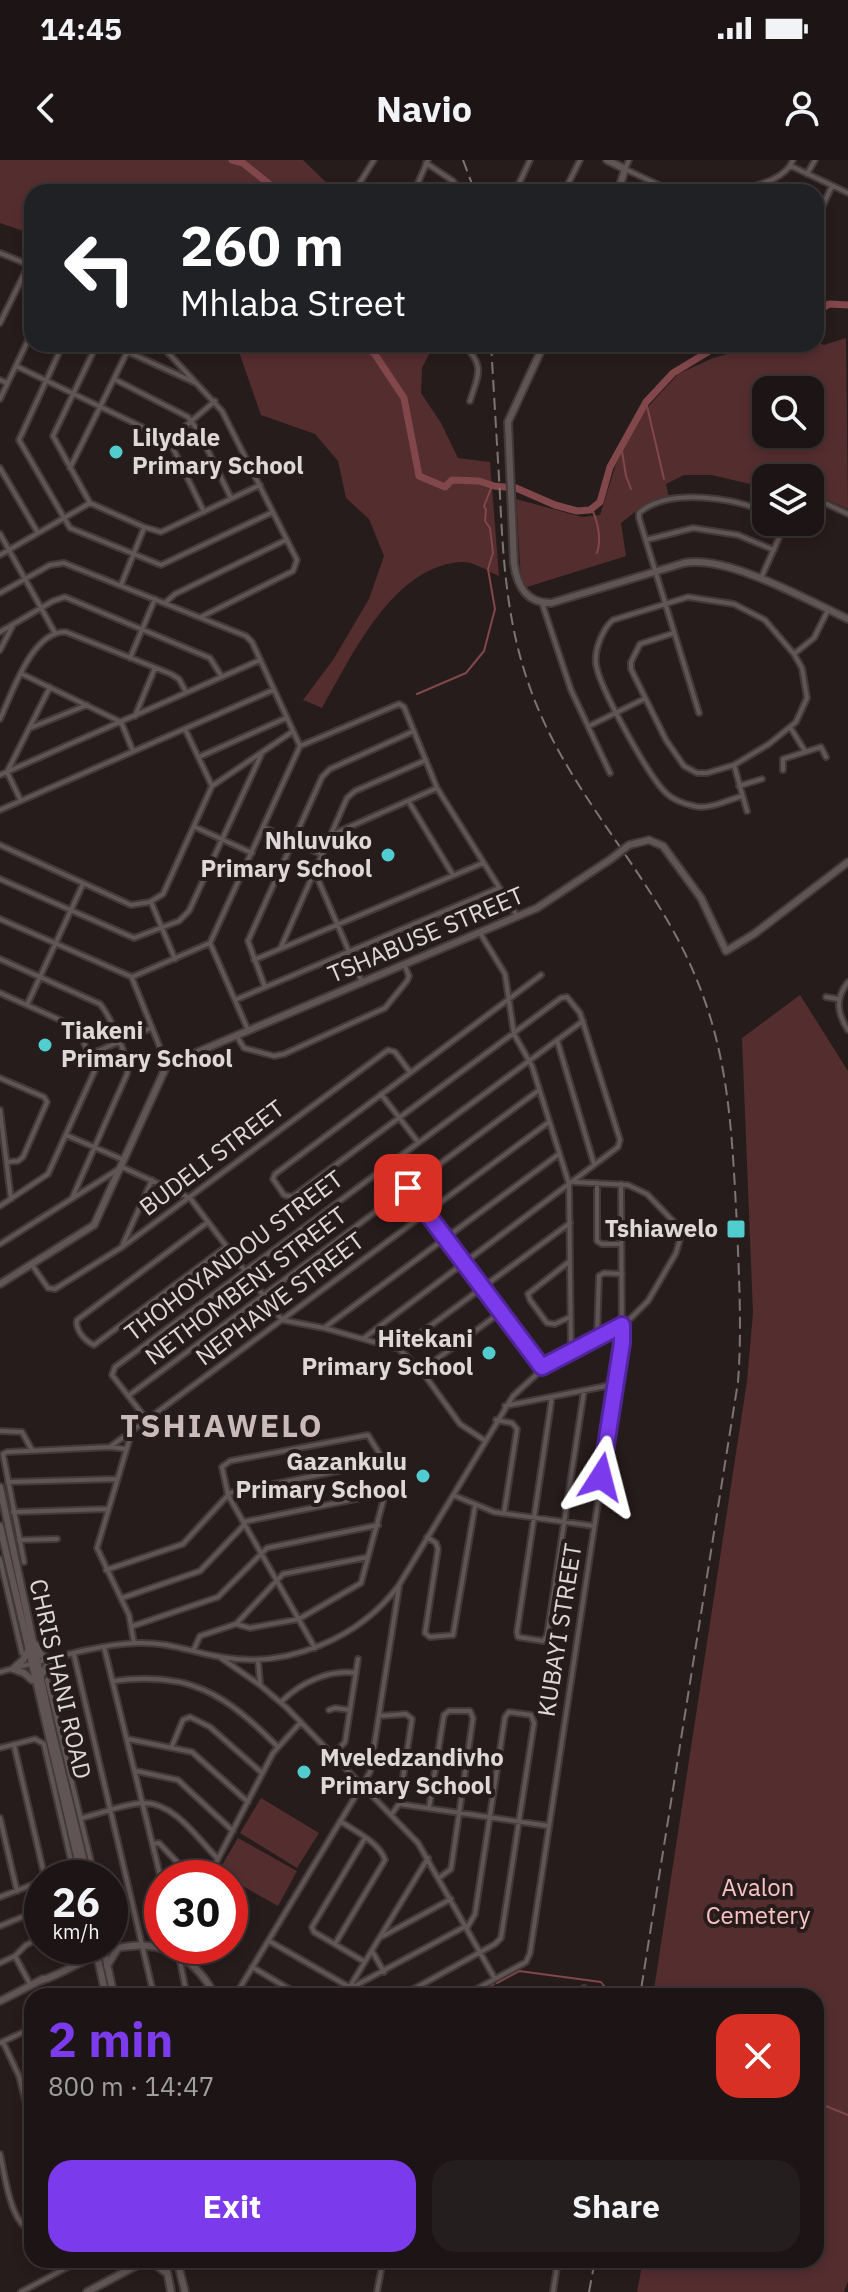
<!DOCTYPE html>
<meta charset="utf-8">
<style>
:root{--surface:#1d1515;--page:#251e1e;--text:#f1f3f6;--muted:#a09fa0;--line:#3b3434;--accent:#7c3aed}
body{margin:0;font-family:"IBM Plex Sans",sans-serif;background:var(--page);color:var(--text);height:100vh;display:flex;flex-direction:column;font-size:30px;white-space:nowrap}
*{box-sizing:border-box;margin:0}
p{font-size:26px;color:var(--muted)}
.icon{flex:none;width:44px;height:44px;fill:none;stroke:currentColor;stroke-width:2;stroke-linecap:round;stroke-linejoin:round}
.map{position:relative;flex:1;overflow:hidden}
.sheet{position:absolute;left:24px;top:1828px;width:800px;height:280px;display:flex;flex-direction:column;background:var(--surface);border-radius:24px;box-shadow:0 4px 12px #0003,0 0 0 2px var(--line)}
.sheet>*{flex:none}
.hud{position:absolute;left:24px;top:24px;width:800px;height:168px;border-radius:24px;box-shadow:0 4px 12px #0003,0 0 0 2px var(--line);background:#202124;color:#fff;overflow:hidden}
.fabs{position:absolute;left:752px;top:216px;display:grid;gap:16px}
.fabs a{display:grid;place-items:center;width:72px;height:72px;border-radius:16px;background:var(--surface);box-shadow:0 4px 12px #0003,0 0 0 2px var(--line);font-size:40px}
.speed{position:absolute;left:24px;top:1700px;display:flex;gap:16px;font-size:40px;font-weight:700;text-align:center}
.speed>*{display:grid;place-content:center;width:104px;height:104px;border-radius:50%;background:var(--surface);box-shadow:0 4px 12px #0003,0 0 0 2px var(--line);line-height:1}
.speed small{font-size:20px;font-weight:400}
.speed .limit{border:12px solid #d22;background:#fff;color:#111}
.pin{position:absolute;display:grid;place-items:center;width:68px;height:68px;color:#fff;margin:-34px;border-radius:16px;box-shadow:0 4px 12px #0006}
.me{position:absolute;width:88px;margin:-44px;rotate:9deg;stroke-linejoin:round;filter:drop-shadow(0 0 6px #0008)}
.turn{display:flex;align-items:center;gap:28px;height:168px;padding:0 24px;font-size:36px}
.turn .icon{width:104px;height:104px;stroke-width:2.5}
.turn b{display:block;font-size:56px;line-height:68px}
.round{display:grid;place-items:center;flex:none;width:84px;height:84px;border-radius:24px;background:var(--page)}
.head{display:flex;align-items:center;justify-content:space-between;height:136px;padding:0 24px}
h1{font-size:48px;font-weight:700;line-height:60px;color:var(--accent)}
.button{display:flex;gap:16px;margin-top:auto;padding:16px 24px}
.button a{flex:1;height:92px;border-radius:24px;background:var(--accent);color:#fff;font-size:32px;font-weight:700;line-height:92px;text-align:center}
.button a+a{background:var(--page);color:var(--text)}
.status{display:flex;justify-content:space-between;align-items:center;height:56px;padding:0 40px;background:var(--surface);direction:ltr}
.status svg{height:22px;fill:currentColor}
header{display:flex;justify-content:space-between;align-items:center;height:104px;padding:0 24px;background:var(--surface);font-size:36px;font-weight:700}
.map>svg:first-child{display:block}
.green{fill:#542d2f;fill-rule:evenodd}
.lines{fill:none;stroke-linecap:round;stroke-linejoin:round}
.stream{stroke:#81474a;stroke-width:2}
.river{stroke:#81474a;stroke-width:7}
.street-casing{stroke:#423939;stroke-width:8}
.secondary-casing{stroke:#423939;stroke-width:10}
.street{stroke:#615454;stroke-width:4}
.secondary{stroke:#615454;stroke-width:6}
.rail{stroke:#7d7474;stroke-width:2;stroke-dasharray:12 6;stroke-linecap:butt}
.secondary-bridge-casing{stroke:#423939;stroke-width:10;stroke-linecap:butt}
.secondary-bridge{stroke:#615454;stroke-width:6}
.route-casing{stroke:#51269a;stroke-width:20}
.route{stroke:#7c3aed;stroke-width:14}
.poi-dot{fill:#52cdcf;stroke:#271c1c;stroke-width:3}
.labels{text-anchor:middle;stroke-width:8;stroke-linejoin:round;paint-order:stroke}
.poi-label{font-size:24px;font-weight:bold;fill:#e0d8d8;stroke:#271c1c;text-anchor:end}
.street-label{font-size:24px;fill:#e0d8d8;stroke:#271c1c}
.park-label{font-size:24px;fill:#fcc2c4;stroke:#271c1c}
.district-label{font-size:32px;font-weight:bold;letter-spacing:2px;fill:#cababa;stroke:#271c1c}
</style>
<div class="status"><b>14:45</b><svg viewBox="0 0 49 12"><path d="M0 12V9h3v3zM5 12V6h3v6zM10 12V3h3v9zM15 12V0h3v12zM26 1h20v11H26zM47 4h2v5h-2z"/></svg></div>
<header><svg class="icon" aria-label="back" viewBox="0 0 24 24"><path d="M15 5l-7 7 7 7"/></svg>Navio<svg class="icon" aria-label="person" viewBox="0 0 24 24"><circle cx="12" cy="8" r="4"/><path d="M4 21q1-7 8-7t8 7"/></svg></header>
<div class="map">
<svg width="848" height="2132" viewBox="0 0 848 2132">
<rect width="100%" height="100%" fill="#271c1c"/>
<path class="green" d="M0 0H303L336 32H32V74L0 63Z
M846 178 848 349 810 332V318H766V328L712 315H684L666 324 669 338 641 347 621 363 626 396 527 427 521 420 516 339 582 357 600 355 616 304 644 251 678 214 713 198 731 193 746 184 816 182 824 185ZM766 230H810V274H766Z
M234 184H434L422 208 421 233 441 263 458 298 490 302 499 416C489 412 475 402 464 402 394 403 352 496 322 548L303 540 333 500 369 439 384 396 369 359 346 338 338 301 315 274 261 255 239 192Z
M800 835 848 911V2121L844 2132H637L643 2100H816V1836H653L747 1221 753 1153 742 878Z
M261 1638 319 1673 297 1708 240 1673Z
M238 1678 297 1711 278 1746 218 1712Z"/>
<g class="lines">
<path class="stream" d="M350 32 352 28
M646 242 664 319
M621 285 626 316 631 329
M592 349C598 363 602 378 597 393
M417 534 466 513 484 491 495 449 488 409 493 393 490 368 485 361 486 350 484 346 492 326
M497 1823 519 1811 601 1822 612 1836
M473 1836 494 1824
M816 1942 848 1955"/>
<path class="river" d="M232 0 243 3 279 32
M816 152 829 144 848 145
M357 184 374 193 404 238 419 316 445 327 452 320 479 321 494 326 516 328 555 345 577 351 590 350 600 342 610 307 646 242 673 213 721 184"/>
<g class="street-casing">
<path id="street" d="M629 0 625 9 674 32
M426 3 453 21 461 32
M791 6 848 33
M807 14 815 0
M354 32 374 0
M414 32 428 0
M515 32 530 0
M564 32 580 0
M734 32C753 26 785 21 793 0
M816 60 832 26
M0 93 32 106
M816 100H817
M0 163 29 104
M63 184 19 280 70 368 161 405 273 352
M97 184 53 276 90 343 144 367 161 372 260 325
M160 184 222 251 297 400 293 411 201 457
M463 184C486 206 478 215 470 241
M128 192 196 223
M16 206 169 280 204 352
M114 219 188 257 199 272 231 338
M0 220 7 223
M0 239 32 172
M169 280 215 241
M0 308 38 373
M70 308 131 184
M810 336 848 354
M0 374 55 473
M646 380 693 368 738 375 774 390
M0 395 90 343
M761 418 786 362
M121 425 144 368
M0 433 50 405 64 403 246 476 252 482 300 586
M165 443 175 434 286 380
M542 443 571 530 610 613
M0 472 53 441 65 437 210 498 222 517
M674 473 640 484 631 502V509L666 580 684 606 697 613H707L734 605 769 584 796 562 807 538 802 508 794 494 765 460 734 444 688 437 613 460C603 468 594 490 596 504 599 527 649 617 666 633 673 640 685 644 694 646 708 650 728 640 742 636
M0 490 12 467
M794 494 814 478 828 450
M130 498 155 439
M22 514 121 562 133 591
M699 553 639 358V353C668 327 733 338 766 352
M135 556 155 508
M0 559C12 534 32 470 66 472L171 514 179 519 186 532
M589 566 644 539
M790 567 805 591
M30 568 87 545
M185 569 212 626
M199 597 286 558
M734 605 747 651
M783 610V599L821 587 826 597
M0 615 260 500
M739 626 762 619
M21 641 7 612 50 527
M409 642 453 715
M0 650 273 530
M195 667 252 693
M265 668 321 694
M329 676 437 628
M0 685 131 745 150 742 163 734 212 626 292 572
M314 710 362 822
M0 719 134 778 179 761 189 751 261 595
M151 742 175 799
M0 759 132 817 210 783 300 586 399 544 404 547 437 628 517 756
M480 773 505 814 514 874 532 906 569 1024 571 1190
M210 783 248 870
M281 787 347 638 355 631 426 600
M0 799 100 844C110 856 130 899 127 914L73 1036
M254 800 483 703
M132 818 167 905
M848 822C835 839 837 853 848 870
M265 827 248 781 322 617 330 609 414 571
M0 833 78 868 95 910 48 1014 0 1046
M826 837 838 839
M235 840 499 728
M27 845 83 724
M236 875 244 888 274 896 284 894 385 848 407 821 409 816 404 804
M557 880 594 1004
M91 894 151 868
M0 918 44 937 47 942 23 997 18 1001 7 1002
M381 934 418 982
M0 950 11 1039
M66 975 124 1000
M390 1003 542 1207
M597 1023V1081L602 1084H621
M208 1062 77 1160C75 1170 85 1181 94 1185L227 1086
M0 1084 122 1007 190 1038 282 1160 324 1168 399 1189 421 1210 460 1264 484 1280
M123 1084 152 1020
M570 1101 528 1134 530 1140 547 1163 555 1164 570 1157
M32 1105 48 1128 55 1129 122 1087 388 890 395 892 410 912
M324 1168 559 994
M364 1178 618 987 620 980 580 853 567 837 561 838 292 1037 284 1035 273 1019 275 1014 541 815
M597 1178 599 1116 604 1113 622 1114
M399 1189 570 1063
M422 1210 501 1152
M128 1236 539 930
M552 1237 517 1472 518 1477 543 1481 547 1476 584 1231
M505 1246 616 1224
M147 1260 112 1215 115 1207 583 861
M496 1260 512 1263 517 1269 504 1353
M0 1271 22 1272 32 1290
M132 1271 97 1388 129 1455 134 1483
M110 1287 549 962
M8 1322 117 1319
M453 1335 494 1352 594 1366
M13 1352 108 1349
M427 1377 436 1383 438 1389 425 1473 430 1477 453 1475 475 1346
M19 1380 57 1379
M0 1399 22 1493
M24 1402 3 1294 7 1292 110 1287 126 1289
M106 1410 183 1384 228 1335 230 1333 377 1303 379 1293 368 1275 230 1301 222 1307 228 1335 315 1488
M122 1438 200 1411 244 1365
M236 1464 283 1414 368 1397
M133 1466 218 1437 267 1388 378 1365
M104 1487 162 1723
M194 1489 200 1476 236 1464 250 1468 299 1459 361 1423 384 1338 380 1334 243 1362
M74 1495 154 1836
M221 1498 260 1525 287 1548 418 1683 495 1819
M258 1500 260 1523
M0 1512C40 1502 97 1484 137 1483 171 1482 190 1492 221 1497 287 1509 360 1478 399 1425L513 1236 549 1203 606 1174 631 1158 648 1141 676 1093 680 1079 675 1063 647 1034 628 1025 574 1022
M47 1520 95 1718
M114 1521C190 1511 225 1534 277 1586
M281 1542C300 1523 329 1509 356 1513
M329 1550 335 1548 350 1550
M379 1556 406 1554 412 1559 399 1644 391 1655
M128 1579 192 1592 248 1642
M14 1585 45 1718
M172 1586 183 1560 190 1557 210 1567 262 1613
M0 1588 35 1579 44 1584 72 1705 68 1711 50 1718
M333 1595 345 1582 358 1499
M136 1611 178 1620 233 1671
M399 1644 549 1666
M429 1648 444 1555 449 1551H470L473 1558 451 1709 439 1718
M0 1658 17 1731
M81 1658C100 1654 123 1644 143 1643 174 1642 198 1679 218 1699
M153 1684 159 1683 178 1703 174 1718
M208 1718 273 1593 301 1562
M0 1737 42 1721
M0 1766 42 1749
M383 1776 451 1739
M269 1781 351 1828 466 1766
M335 1784 385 1700C380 1683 355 1671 340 1661
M177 1786 187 1836
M372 1791 384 1812
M365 1802 314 1772 312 1767 365 1678
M0 1803 15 1796
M252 1807 301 1836
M31 1826 15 1796 26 1785 42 1777
M349 1828 428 1698
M584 1828 588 1836
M235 1836 370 1612 399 1427
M401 1836 495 1784 501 1778 534 1563 531 1555 509 1552 505 1557 475 1754 467 1768
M464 1836 526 1802 530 1793 622 1183 621 1024
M541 1836 548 1834 553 1836
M3 1882 19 1916 32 1967
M0 1883 32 1868
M0 1994C5 2015 10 2064 32 2071
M21 2132 81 2100
M377 2132 383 2100
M553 2132 558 2100"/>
</g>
<g class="secondary-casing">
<path id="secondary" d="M607 0 625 9 618 32
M544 184 508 262 514 403C517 426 526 443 551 443L684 403C728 395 807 440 848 459
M629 685 649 680 663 686 701 738 726 791 754 774 848 702
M0 1124 94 1065 167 905 537 748 611 699
M0 1327 51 1566 88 1718
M0 1366 82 1718
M36 1485 41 1495 51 1500 41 1515
M13 1509 24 1513 32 1520
M13 1509 23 1500 28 1491
M95 1786 106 1836
M103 1786 114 1836
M107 1806 118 1788 110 1784
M40 1821C63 1814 82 1800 104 1792 151 1776 192 1790 215 1836
M0 1841 43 1819
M165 2100 171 2132
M177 2100 185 2132
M144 2102 155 2104 165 2112
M87 2132 147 2100"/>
</g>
<use href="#street" class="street"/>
<use href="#secondary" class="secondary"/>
<path class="rail" d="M463 0 475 32
M491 184C494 234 497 284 500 335 503 400 507 463 529 525 561 618 628 688 675 774 729 873 731 957 737 1066 739 1118 742 1170 738 1222L640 1836
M589 2132 595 2100"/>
<g class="secondary-bridge-casing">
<path id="secondary-bridge" d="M611 699 629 685"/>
</g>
<use href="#secondary-bridge" class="secondary-bridge"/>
</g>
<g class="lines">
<g class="route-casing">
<path id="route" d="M408 1028 542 1207 622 1165V1183L601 1317"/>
</g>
<use href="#route" class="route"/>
</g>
<g class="poi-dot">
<circle cx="116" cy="292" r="8"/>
<circle cx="388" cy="695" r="8"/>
<circle cx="45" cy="885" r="8"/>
<rect x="726" y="1059" width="20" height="20" rx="4"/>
<circle cx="489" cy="1193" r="8"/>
<circle cx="423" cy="1316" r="8"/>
<circle cx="304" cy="1612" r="8"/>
</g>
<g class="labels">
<g class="poi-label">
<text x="132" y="286" text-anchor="start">Lilydale<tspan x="132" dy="28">Primary School</tspan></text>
<text x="372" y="689">Nhluvuko<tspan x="372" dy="28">Primary School</tspan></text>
<text x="61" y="879" text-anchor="start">Tiakeni<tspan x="61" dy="28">Primary School</tspan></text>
<text x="718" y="1077">Tshiawelo</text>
<text x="473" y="1187">Hitekani<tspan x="473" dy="28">Primary School</tspan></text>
<text x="407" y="1310">Gazankulu<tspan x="407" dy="28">Primary School</tspan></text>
<text x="320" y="1606" text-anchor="start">Mveledzandivho<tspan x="320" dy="28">Primary School</tspan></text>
</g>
<g class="street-label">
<text transform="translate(426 775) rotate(-23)" y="8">TSHABUSE STREET</text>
<text transform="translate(212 998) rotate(-37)" y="8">BUDELI STREET</text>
<text transform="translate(234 1096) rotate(-37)" y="8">THOHOYANDOU STREET</text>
<text transform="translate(246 1126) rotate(-37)" y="8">NETHOMBENI STREET</text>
<text transform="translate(280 1139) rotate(-37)" y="8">NEPHAWE STREET</text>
<text transform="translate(560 1470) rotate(-81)" y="8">KUBAYI STREET</text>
<text transform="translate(60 1519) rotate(77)" y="8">CHRIS HANI ROAD</text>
</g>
<g class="park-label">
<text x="758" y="1736">Avalon<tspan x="758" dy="28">Cemetery</tspan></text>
</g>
<g class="district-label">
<text x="222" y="1277">TSHIAWELO</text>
</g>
</g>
</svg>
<div class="fabs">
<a><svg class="icon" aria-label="search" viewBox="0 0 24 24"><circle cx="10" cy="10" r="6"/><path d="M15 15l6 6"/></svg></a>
<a><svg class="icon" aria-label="layers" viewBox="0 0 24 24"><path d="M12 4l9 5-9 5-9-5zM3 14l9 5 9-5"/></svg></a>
</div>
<div class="speed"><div>26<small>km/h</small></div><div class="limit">30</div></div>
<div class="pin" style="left:408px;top:1028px;background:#d93025"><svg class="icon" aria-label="arrive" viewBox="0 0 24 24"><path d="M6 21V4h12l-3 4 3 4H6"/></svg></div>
<svg class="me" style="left:601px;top:1317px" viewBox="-20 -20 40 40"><path d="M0-17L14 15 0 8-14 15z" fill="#7c3aed" stroke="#fff" stroke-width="4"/></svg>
<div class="hud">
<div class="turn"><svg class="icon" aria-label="left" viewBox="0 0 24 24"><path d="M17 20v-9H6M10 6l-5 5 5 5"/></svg><div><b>260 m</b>Mhlaba Street</div></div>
</div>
<section class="sheet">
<div class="head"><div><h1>2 min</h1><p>800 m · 14:47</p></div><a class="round" style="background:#d93025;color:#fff"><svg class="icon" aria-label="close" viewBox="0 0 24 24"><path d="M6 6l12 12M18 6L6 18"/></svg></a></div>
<div class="button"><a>Exit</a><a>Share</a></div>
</section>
</div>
